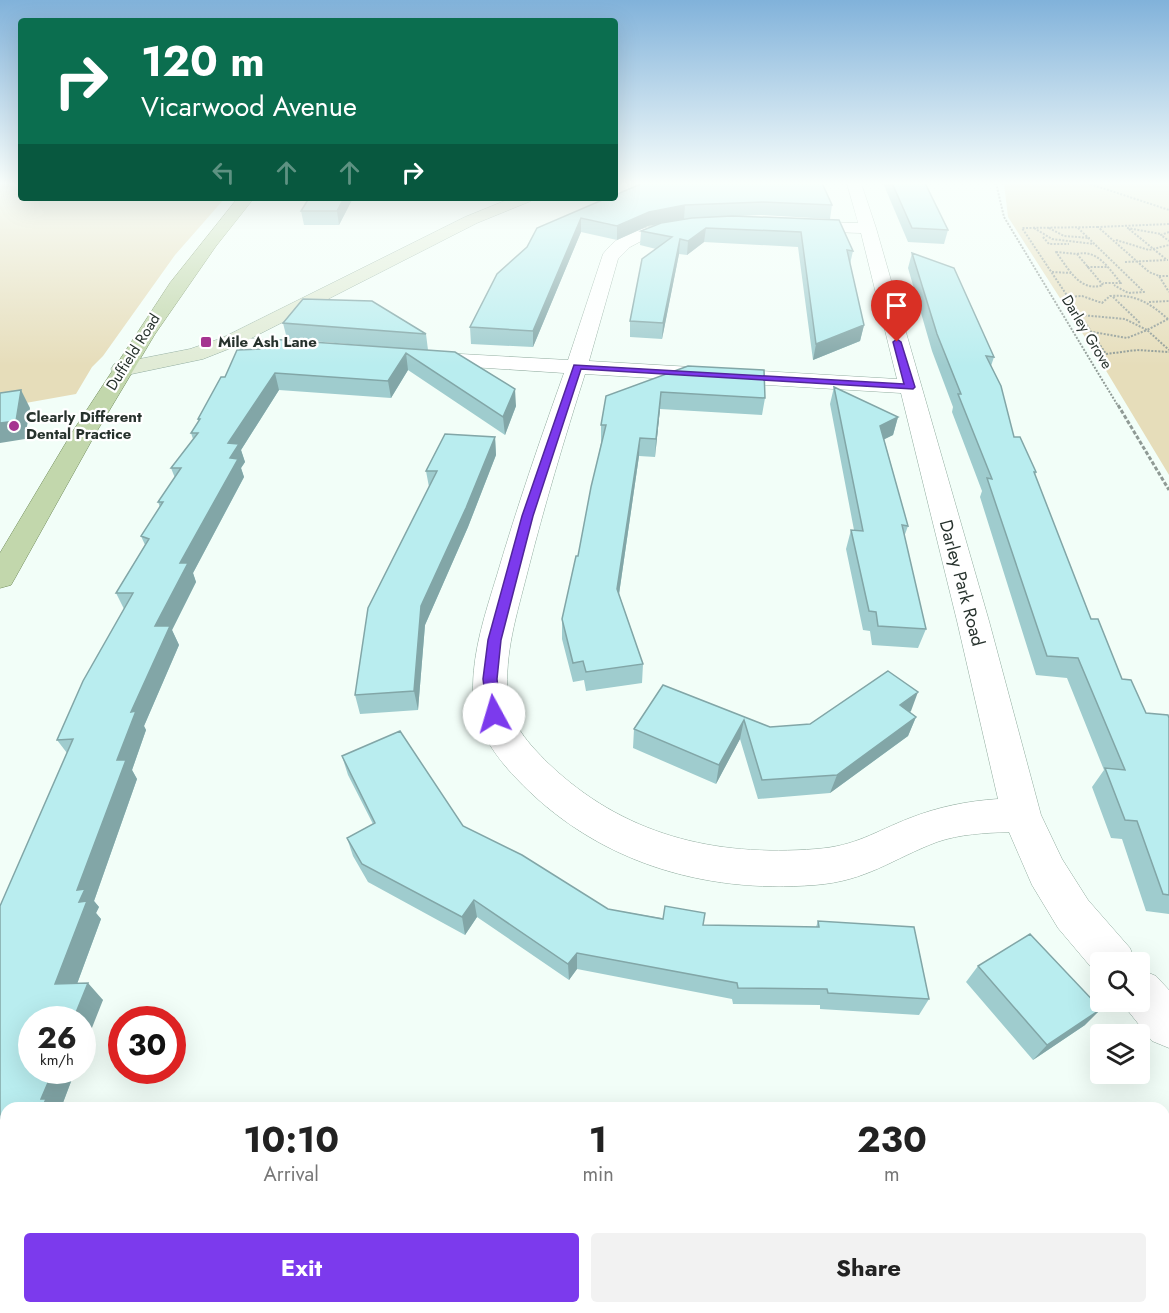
<!DOCTYPE html>
<style>
:root{--surface:#fff;--page:#f2f2f2;--text:#222;--muted:#767676;--accent:#7c3aed}
body{margin:0;font-family:Jost,sans-serif;background:var(--page);color:var(--text);height:100vh;display:flex;flex-direction:column;font-size:22px;white-space:nowrap}
*{box-sizing:border-box;margin:0}
p{font-size:20px;color:var(--muted)}
.icon{flex:none;width:33px;height:33px;fill:none;stroke:currentColor;stroke-width:2;stroke-linecap:round;stroke-linejoin:round}
.map{position:relative;flex:1;overflow:hidden}
.panel{position:absolute;left:0px;top:1102px;width:1170px;height:212px;display:flex;flex-direction:column;background:var(--surface);border-radius:18px 18px 0 0;box-shadow:0 6px 24px #0002}
.panel>*{flex:none}
.top-card{position:absolute;left:18px;top:18px;width:600px;height:183px;border-radius:6px;box-shadow:0 6px 24px #0002;background:#0b6e4f;color:#fff;overflow:hidden}
.buttons{position:absolute;left:1090px;top:952px;display:grid;gap:12px}
.buttons a{display:grid;place-items:center;width:60px;height:60px;border-radius:6px;background:var(--surface);box-shadow:0 6px 24px #0002;font-size:30px}
.speed{position:absolute;left:18px;top:1006px;display:flex;gap:12px;font-size:30px;font-weight:700;text-align:center}
.speed>*{display:grid;place-content:center;width:78px;height:78px;border-radius:50%;background:var(--surface);box-shadow:0 6px 24px #0002;line-height:1}
.speed small{font-size:15px;font-weight:400}
.speed .limit{border:9px solid #d22;background:#fff;color:#111}
.pin{position:absolute;display:grid;place-items:center;width:51px;height:51px;color:#fff;margin:-62px -26px;border-radius:50% 50% 50% 0;rotate:-45deg;box-shadow:0 0 6px #0007}
.pin .icon{rotate:45deg}
.me{position:absolute;width:66px;margin:-33px;rotate:354deg;stroke-linejoin:round;filter:drop-shadow(0 0 4px #0008)}
.turn{display:flex;align-items:center;gap:21px;height:126px;padding:0 24px;font-size:27px}
.turn .icon{width:78px;height:78px;stroke-width:2.5}
.turn b{display:block;font-size:42px;line-height:51px}
.lanes{display:flex;align-items:center;height:57px;padding:0 24px;background:#0003;justify-content:center;gap:30px;direction:ltr}
.lanes .off{opacity:.35}
.eta{display:flex;justify-content:space-evenly;align-items:center;height:102px;text-align:center}
.eta b{font-size:36px;font-weight:700;line-height:42px}
.action{display:flex;gap:12px;margin-top:auto;padding:12px 24px}
.action a{flex:1;height:69px;border-radius:6px;background:var(--accent);color:#fff;font-size:24px;font-weight:700;line-height:69px;text-align:center}
.action a+a{background:var(--page);color:var(--text)}
.map>svg:first-child{display:block}
.green{fill:#e6ddba}
.lines{fill:none;stroke-linecap:round;stroke-linejoin:round}
.street-casing{stroke:#91ac9f;stroke-width:1}
.secondary-casing{stroke:#91ac9f;stroke-width:1}
.primary-casing{stroke:#718c5b;stroke-width:1}
.path-far1{stroke:#8f9a95;stroke-width:2;stroke-dasharray:2 1.5;stroke-linecap:butt}
.path{stroke:#8f9a95;stroke-width:3;stroke-dasharray:4 2;stroke-linecap:butt}
.street{fill:#fff;fill-rule:evenodd}
.secondary{fill:#e0ebd5;fill-rule:evenodd}
.primary{fill:#c2d7ac;fill-rule:evenodd}
.wall{fill:#9fccce}
.shaded-wall{fill:#82a6a7}
.building{fill:#b9edef;stroke:#82a6a7;stroke-width:1.5}
.route{fill:#7c3aed;stroke:#51269a;stroke-width:1.5}
.poi-dot{fill:#a53490;stroke:#fff;stroke-width:2}
.labels{text-anchor:middle;stroke-width:4.5;stroke-linejoin:round;paint-order:stroke}
.far-street-label{font-size:15px;fill:#27322d;stroke:#fff}
.far-poi-label{font-size:15px;font-weight:bold;fill:#27322d;stroke:#fff;text-anchor:start}
.street-label{font-size:18px;fill:#27322d;stroke:#fff}
</style>
<div class="map">
<svg width="1169" height="1313" viewBox="0 0 1169 1313">
<rect width="100%" height="100%" fill="#f2fef8"/>
<path class="green" d="M0 183H21V198H225L175 255 103 356 92 367 76 394 20 404 0 412Z
M1004 183H1169V475L1099 359 1008 217Z"/>
<g class="lines">
<g class="street-casing">
<path id="street" d="M847 183H861L876 228 989 621 1041 815 1062 859 1088 900 1130 948 1136 963H1101V979L1058 928 1032 885 1009 832C985 833 960 834 937 842 892 859 867 881 815 885 702 894 594 861 516 778 494 755 474 726 473 693 472 653 485 614 497 575 517 507 540 440 564 373L425 364 417 363 414 358 417 353 425 352 568 360 603 254C608 248 613 242 620 238 633 230 683 214 693 226L691 229 649 237 630 247 618 259 589 361 897 379 861 233 797 231 789 226 797 221 858 223ZM585 374 901 393 957 621 998 799C967 801 938 807 910 818 874 832 856 846 816 849 714 857 623 835 548 763 528 743 510 724 508 695 504 654 517 614 527 574 544 507 564 440 585 374Z
M229 336 308 345 316 346 319 351 316 356 308 357 222 346 219 342 222 338Z
M1140 969 1156 976 1169 990V1048L1152 1041 1121 1002H1140Z"/>
</g>
<g class="secondary-casing">
<path id="secondary" d="M512 198H534L531 201 477 223 236 346 203 359 122 376 114 374 111 369 114 364 190 349 222 338 465 217Z"/>
</g>
<g class="primary-casing">
<path id="primary" d="M238 198H254L216 246 155 334 97 431 15 578 11 585 0 588V553L73 431 170 283Z"/>
</g>
<path class="path-far1" d="M996 183 1004 217 1118 406
M1087 183 1169 210
M1169 224 1098 227 1149 272 1159 276 1169 292
M1098 227 1022 228 1106 354 1137 350 1169 352
M1034 228 1052 239 1094 244
M1049 228 1064 236 1090 238
M1078 228 1144 292 1128 293 1114 285
M1127 228 1161 234
M1129 229 1167 260
M1169 232 1161 235 1169 241
M1043 237 1049 244H1069
M1116 240 1149 250 1169 245
M1056 252 1077 254 1103 285C1080 293 1068 268 1056 252Z
M1077 254C1098 249 1109 269 1121 283H1103
M1125 262 1168 260
M1087 267H1107
M1052 272 1071 273
M1159 276H1169
M1068 297 1082 296 1102 303 1110 296C1136 294 1150 303 1169 320
M1113 297 1140 323
M1149 302 1169 301
M1081 315 1125 319 1147 330 1127 338 1093 332
M1168 319 1147 330 1169 350"/>
<path class="path" d="M1118 405 1169 490"/>
<use href="#street" class="street"/>
<use href="#secondary" class="secondary"/>
<use href="#primary" class="primary"/>
</g>
<path class="wall" d="M883 183H925L948 230 944 244 908 242Z
M615 195 832 205 830 219 761 215 739 216 839 220 853 251 850 264 864 325 860 341 813 360 798 247 704 242 687 255 679 254 662 339 630 337V321L656 249 640 245 641 231 659 224 648 226 617 240 581 232 533 347 471 344 470 327 497 274Z
M353 198 339 225H304L301 211Z
M912 253 994 357 991 366 1014 437 1036 472 1035 475 1091 619 1122 679 1146 713 1169 718V914L1146 911 1122 839 1111 838 1092 787 1104 770 1067 678 1036 675 980 497 982 491 952 412 953 407 932 351 908 268Z
M283 323 426 334 428 350 516 406 505 435 408 370 391 398 279 390 241 450 245 462 241 468 244 477 193 573 196 582 172 630 179 645 144 726 146 730 132 770 137 779 94 901 99 907 96 913 101 919 77 984 103 1000 32 1071H75L61 1108H6V1176L0 1192V906L67 753 57 740 124 609 116 593 145 545 141 536 160 507 158 502 175 478 171 468 193 439 191 433 199 421 198 419 225 377 360 345 287 339Z
M688 366 765 398 762 415 660 409 655 457 639 456 619 594 643 664 642 683 586 691 584 680 573 682 562 639V619L578 556 601 443V425Z
M834 387 898 417 893 435 884 439 908 526 904 537 926 629 918 648 872 645 870 631 863 630 846 549 851 530H854L830 404Z
M495 437 496 455 468 527 425 625 418 710 360 714 355 695 429 487 426 471Z
M663 685 770 727 810 724 911 711 910 712 916 717 908 736 830 793 758 799 740 739 716 784 633 748 634 729Z
M342 756 608 909 703 925 816 927 818 921 929 999 919 1015 820 1009V1005L733 1004 732 999 577 969 569 980 477 917 465 935 368 882 353 856 347 838 373 824 348 775Z
M978 966 1085 1025 1033 1060 966 982Z
M175 1308 1169 1313H174Z"/>
<path class="shaded-wall" d="M344 198H353L339 225 337 211Z
M685 205 684 219 648 226 617 240V226L649 212Z
M581 218V232L533 347V331Z
M706 228 704 242 687 255 688 241Z
M680 239 679 254 662 339 663 323Z
M864 325 860 341 813 360 816 344Z
M406 353 408 370 391 398 388 381Z
M275 373 279 390 241 450 245 462 241 468 244 477 193 573 196 582 172 630 179 645 144 726 146 730 132 770 137 779 94 901 99 907 96 913 101 919 71 1000 55 984 79 902 77 890 117 760 155 626 180 563 230 458 228 443Z
M515 389 516 406 505 435 503 417Z
M21 390 30 408 25 439 0 443V423Z
M661 392 660 409 655 457 656 439Z
M898 417 893 435 875 444 880 426Z
M495 437 496 455 468 527 425 625 418 710 414 691 421 606Z
M640 438 639 456 617 608V589Z
M918 692 911 711 893 724 900 705Z
M916 717 908 736 830 793 837 775Z
M744 720 740 739 716 784 719 765Z
M474 900 477 917 465 935 462 917Z
M577 953V969L569 980 568 964Z
M88 983 103 1000 82 1053V1020H73Z
M1101 1009 1085 1025 1033 1060 1047 1045Z
M53 1071H75L61 1108H42L41 1099Z
M0 1144 6 1148V1176L0 1192Z
M6 1266V1308H17L15 1313H0V1283Z"/>
<path class="building" d="M643 183H822L832 205 763 202 685 205 649 212 617 226 581 218 533 331 470 327 497 274 527 247 537 228 607 198H615V195Z
M892 183H925L948 230 912 228Z
M309 198H344L337 211H301Z
M732 216 839 220 853 251 847 250 864 325 816 344 801 232 706 228 688 241 680 239 663 323 630 321 642 259 672 237 641 231 661 223 692 218Z
M912 253 954 268 994 357 986 356 1001 386 1014 437H1020L1036 472H1034L1091 619H1098L1122 679 1131 680 1146 713 1168 715 1169 718V895L1163 894 1137 821 1125 820 1105 768 1125 770 1078 658 1047 656 987 478 992 479 958 394H961L937 334Z
M303 299 372 301 426 334 283 323Z
M269 339 455 352 515 389 503 417 406 353 388 381 275 373 228 443 239 444 230 458 238 459 180 563H188L155 626H170L131 712 136 711 117 760H126L77 890 85 889 79 902 87 901 55 984 88 983 73 1020H32V1071H53L41 1099H46L42 1108H6V1140L0 1141V906L73 739 57 740 83 681 133 593H116L149 539 141 536 163 502H158L181 468H171L198 433H191L200 419H198L221 377H225L237 350 260 349Z
M688 366 764 370 765 398 661 392 656 439 640 438 617 589 643 664 586 672 583 661 573 663 562 619 576 556H578L591 487 606 425H601L606 396Z
M834 387 898 417 880 426 908 526 902 525 926 629 878 626 876 612 869 611 851 530 863 531Z
M21 390 16 421 0 423V393Z
M445 434 495 437 466 508 421 606 414 691 355 695 368 608 437 471H426Z
M888 671 918 692 900 705 916 717 837 775 762 780 744 720 719 765 634 729 663 685 770 727 810 724Z
M400 731 463 826 522 855 608 909 663 919 665 906 705 913 703 925 819 927 818 921 914 927 929 999 828 993 827 989 738 988 737 983 577 953 568 964 474 900 462 917 362 864 347 838 375 823 342 756Z
M1030 934 1101 1009 1047 1045 978 966Z
M1164 1230H1169V1313H654V1311H528V1313H265V1310L174 1313 175 1308H1164Z
M6 1253V1266L0 1283V1254Z"/>
<linearGradient id="sky" x2="0" y2="1"><stop stop-color="#81b2da"/><stop offset="0.5" stop-color="#f9fffc"/><stop offset="1" stop-color="#f9fffc" stop-opacity="0"/></linearGradient>
<rect width="1169" height="366" fill="url(#sky)"/>
<path class="route" d="M897 339 901 342 915 387 913 389 581 369 533 516 501 640 497 679 501 714 499 718H488L483 679 488 640 522 516 574 365 904 384 893 342Z"/>
<g class="poi-dot">
<rect x="200" y="336" width="12" height="12" rx="3"/>
<circle cx="14" cy="426" r="6"/>
</g>
<g class="labels">
<g class="far-street-label">
<text transform="translate(1087 332) rotate(59)" y="5">Darley Grove</text>
<text transform="translate(133 352) rotate(-58)" y="5">Duffield Road</text>
</g>
<g class="far-poi-label">
<text x="218" y="347">Mile Ash Lane</text>
<text x="26" y="422">Clearly Different<tspan x="26" dy="17">Dental Practice</tspan></text>
</g>
<g class="street-label">
<text transform="translate(962 583) rotate(75)" y="6">Darley Park Road</text>
</g>
</g>
</svg>
<div class="buttons">
<a><svg class="icon" aria-label="search" viewBox="0 0 24 24"><circle cx="10" cy="10" r="6"/><path d="M15 15l6 6"/></svg></a>
<a><svg class="icon" aria-label="layers" viewBox="0 0 24 24"><path d="M12 4l9 5-9 5-9-5zM3 14l9 5 9-5"/></svg></a>
</div>
<div class="speed"><div>26<small>km/h</small></div><div class="limit">30</div></div>
<div class="pin" style="left:897px;top:342px;background:#d93025"><svg class="icon" aria-label="arrive" viewBox="0 0 24 24"><path d="M6 21V4h12l-3 4 3 4H6"/></svg></div>
<svg class="me" style="left:494px;top:714px" viewBox="-20 -20 40 40"><circle r="19" fill="#fff"/><path d="M0-13L10 11 0 6-10 11z" fill="#7c3aed"/></svg>
<div class="top-card">
<div class="turn"><svg class="icon" aria-label="right" viewBox="0 0 24 24"><path d="M7 20v-9h11M14 6l5 5-5 5"/></svg><div><b>120 m</b>Vicarwood Avenue</div></div>
<div class="lanes"><svg class="icon off" aria-label="left" viewBox="0 0 24 24"><path d="M17 20v-9H6M10 6l-5 5 5 5"/></svg><svg class="icon off" aria-label="ahead" viewBox="0 0 24 24"><path d="M12 20V5M6 11l6-6 6 6"/></svg><svg class="icon off" aria-label="ahead" viewBox="0 0 24 24"><path d="M12 20V5M6 11l6-6 6 6"/></svg><svg class="icon" aria-label="right" viewBox="0 0 24 24"><path d="M7 20v-9h11M14 6l5 5-5 5"/></svg></div>
</div>
<section class="panel">
<div class="eta">
<div><b>10:10</b><p>Arrival</p></div>
<div><b>1</b><p>min</p></div>
<div><b>230</b><p>m</p></div>
</div>
<div class="action"><a>Exit</a><a>Share</a></div>
</section>
</div>
